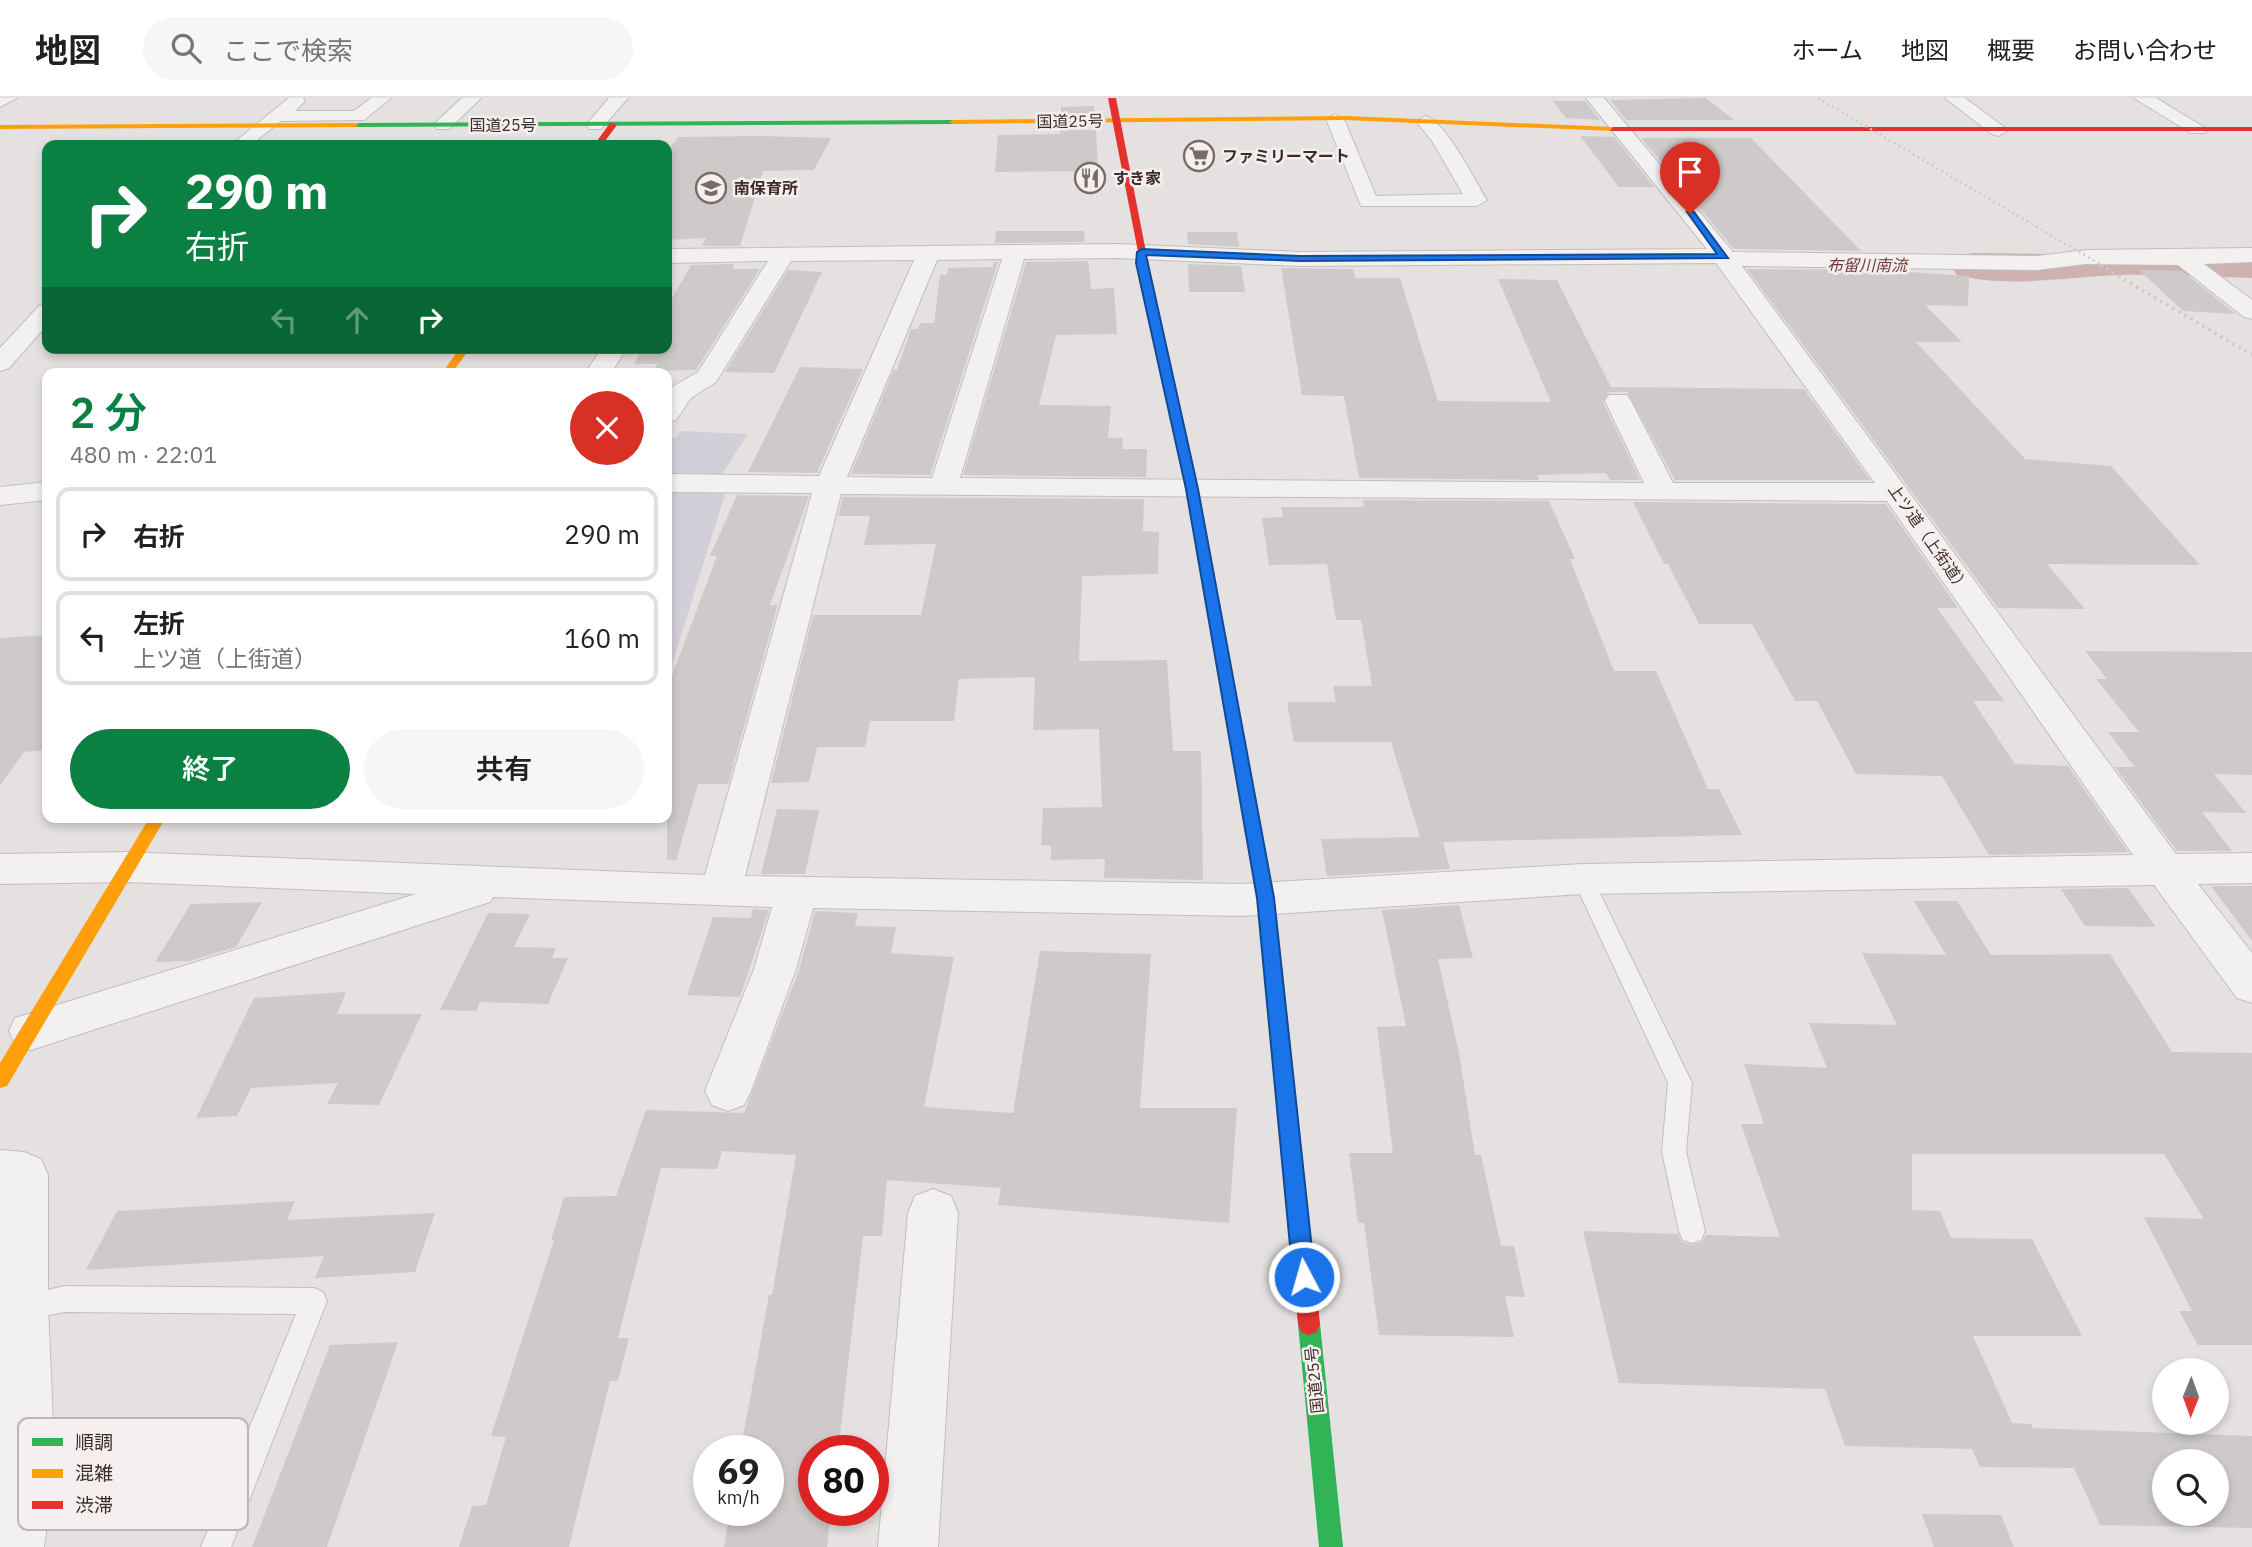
<!DOCTYPE html>
<html lang="ja">
<meta charset="utf-8">
<style>
:root{--surface:#fff;--page:#f6f6f6;--text:#202124;--muted:#757577;--line:#e0e0e0;--accent:#0b8043}
body{margin:0;font-family:"IBM Plex Sans","Noto Sans JP",sans-serif;background:var(--page);color:var(--text);height:100vh;display:flex;flex-direction:column;font-size:26px;white-space:nowrap}
*{box-sizing:border-box;margin:0}
p{font-size:23px;color:var(--muted)}
.icon{flex:none;width:38px;height:38px;fill:none;stroke:currentColor;stroke-width:2;stroke-linecap:round;stroke-linejoin:round}
.map{position:relative;flex:1;overflow:hidden}
.drawer{position:absolute;left:42px;top:270px;width:630px;height:455px;display:flex;flex-direction:column;background:var(--surface);border-radius:14px;box-shadow:0 4px 10px #0003}
.drawer>*{flex:none}
.guide{position:absolute;left:42px;top:42px;width:630px;height:214px;border-radius:14px;box-shadow:0 4px 10px #0003;background:#0b8043;color:#fff;overflow:hidden}
.needle{width:46px;rotate:181deg}
.buttons{position:absolute;left:2152px;top:1260px;display:grid;gap:14px}
.buttons a{display:grid;place-items:center;width:77px;height:77px;border-radius:50%;background:var(--surface);box-shadow:0 4px 10px #0003;font-size:35px}
.speed{position:absolute;left:693px;top:1337px;display:flex;gap:14px;font-size:35px;font-weight:700;text-align:center}
.speed>*{display:grid;place-content:center;width:91px;height:91px;border-radius:50%;background:var(--surface);box-shadow:0 4px 10px #0003;line-height:1}
.speed small{font-size:18px;font-weight:400}
.speed .limit{border:10px solid #d22;background:#fff;color:#111}
.pin{position:absolute;display:grid;place-items:center;width:60px;height:60px;color:#fff;margin:-72px -30px;border-radius:50% 50% 50% 0;rotate:-45deg;box-shadow:0 0 7px #0007}
.pin .icon{rotate:45deg}
.me{position:absolute;width:77px;margin:-38px;rotate:354deg;stroke-linejoin:round;filter:drop-shadow(0 0 5px #0008)}
.turn{display:flex;align-items:center;gap:24px;height:147px;padding:0 28px;font-size:32px}
.turn .icon{width:91px;height:91px;stroke-width:2.5}
.turn b{display:block;font-size:49px;line-height:60px}
.lanes{display:flex;align-items:center;height:66px;padding:0 28px;background:#0003;justify-content:center;gap:35px;direction:ltr}
.lanes .off{opacity:.35}
.round{display:grid;place-items:center;flex:none;width:74px;height:74px;border-radius:37px;background:var(--page)}
.overview{display:flex;align-items:center;justify-content:space-between;height:119px;padding:0 28px}
h1{font-size:42px;font-weight:600;line-height:52px;color:var(--accent)}
.primary-button{display:flex;gap:14px;margin-top:auto;padding:14px 28px}
.primary-button a{flex:1;height:80px;border-radius:42px;background:var(--accent);color:#fff;font-size:28px;font-weight:600;line-height:80px;text-align:center}
.primary-button a+a{background:var(--page);color:var(--text)}
ul{padding:0;list-style:none}
li{display:flex;align-items:center;gap:21px;height:94px;margin:0 14px 10px;padding:0 14px;border:4px solid var(--line);border-radius:14px}
li div{flex:1}
li b{display:block;font-size:26px}
li em{font-style:normal}
header{display:flex;align-items:center;gap:42px;box-sizing:border-box;height:98px;padding:0 35px;background:var(--surface);border-bottom:2px solid var(--line)}
header strong{font-size:33px}
nav{display:flex;gap:38px;margin-inline-start:auto;font-size:24px}
.search{width:490px;height:63px;background:var(--page);display:flex;align-items:center;gap:18px;box-sizing:border-box;padding:0 24px;border-radius:38px;color:var(--muted);font-size:26px}
.map>svg:first-child{display:block}
.green{fill:#d3cfd8}
.lines{fill:none;stroke-linecap:round;stroke-linejoin:round}
.river{fill:#ceb2b1;fill-rule:evenodd}
.building{fill:#cecac9;fill-rule:evenodd}
.lane-casing{stroke:#c1bebd;stroke-width:2}
.street-casing{stroke:#c1bebd;stroke-width:2}
.lane{fill:#f3f0f0;fill-rule:evenodd}
.street{fill:#f3f0f0;fill-rule:evenodd}
.fast{fill:#30b455;fill-rule:evenodd}
.slow{fill:#ff9f0a;fill-rule:evenodd}
.jam{fill:#e5322d;fill-rule:evenodd}
.rail-far1{stroke:#cdcaca;stroke-width:2.5;stroke-dasharray:2 3.5;stroke-linecap:butt}
.rail{stroke:#cdcaca;stroke-width:3.5;stroke-dasharray:2.5 4.5;stroke-linecap:butt}
.route{fill:#1a73e8;stroke:#114b97;stroke-width:2}
.labels{text-anchor:middle;stroke-width:5;stroke-linejoin:round;paint-order:stroke}
.far-street-label{font-size:16px;fill:#3d2c29;stroke:#f5efef}
.far-poi-label{font-size:16px;font-weight:bold;fill:#3d2c29;stroke:#f5efef;text-anchor:start}
.far-water-label{font-size:16px;font-style:italic;fill:#6d3a37;stroke:#f5efef}
.key{fill:#f5efef;stroke:#beb4b4;stroke-width:2}
.key-label{font-size:19px;fill:#3d2c29}
</style>
<header>
<strong>地図</strong>
<div class="search"><svg class="icon" aria-label="search" viewBox="0 0 24 24"><circle cx="10" cy="10" r="6"/><path d="M15 15l6 6"/></svg>ここで検索</div>
<nav><a>ホーム</a><a>地図</a><a>概要</a><a>お問い合わせ</a></nav>
</header>
<div class="map">
<svg width="2252" height="1449" viewBox="0 0 2252 1449">
<rect width="100%" height="100%" fill="#e5e1e1"/>
<path class="green" d="M681 333 748 336 722 376 667 375V340H676Z
M667 392 726 393 667 583Z"/>
<g class="lines">
<path class="river" d="M2122 151 2252 154V180C2209 179 2166 176 2123 177 2068 178 2010 191 1957 177L1950 168 1957 159 1972 155 2054 156Z"/>
</g>
<path class="building" d="M1706 0 1734 22H1626L1610 2Z
M1553 3H1585L1600 22 1566 20Z
M1094 8 1095 15 1061 16V9Z
M1060 32H1096L1098 73 995 74 998 37 1060 36Z
M761 38 831 40 814 72 763 73 740 148H702L706 140 667 142V54L678 39Z
M1580 38 1614 39 1654 89H1619Z
M1641 40H1751L1861 153 1734 151Z
M996 133H1084L1085 144 995 145Z
M1187 134H1237L1239 149 1188 146Z
M1088 163 1091 191 1114 190 1117 236 1056 237 1039 307 1111 308 1108 340H1123L1122 351H1147L1146 379 963 377 1026 164Z
M994 164H998L930 377 851 376 894 271 897 272 911 231H918L920 225H934L940 177H947L948 170 993 169Z
M734 166 733 171H760L696 272 654 273 658 266H634L643 250H667V209L691 167Z
M1188 166 1241 168 1245 194H1189Z
M1281 170 1353 171 1355 180H1400L1438 303 1551 304 1498 181 1557 182 1611 289 1804 291 1870 382H1675L1627 294H1609L1603 304 1640 382H1610L1606 375 1537 377 1539 382 1359 380 1344 298 1302 297Z
M1747 171 1879 172 1969 178 1968 208 1925 207 1962 244H1916L2025 361 2111 368 2200 467 2047 466 2085 511 1998 510Z
M788 172 822 174 774 275 725 274Z
M2139 172 2182 173 2236 216 2183 213Z
M800 269 863 271 817 375 748 374Z
M737 397 809 398 770 507H777L775 517 728 686H698L676 763 667 761V591L717 458H710Z
M843 399 1144 401 1143 433 1159 434 1158 476 1082 478 1079 563 1167 562 1173 653H1201L1203 782 1104 780 1105 761 1051 762V748L1041 747 1043 710 1102 709 1099 631 1033 632 1035 579 959 581 954 623H870L865 649H817L809 684 771 685 813 517H921L936 446 864 447 870 418H838Z
M1363 402 1549 403 1575 461H1570L1614 573H1656L1708 691H1719L1742 737 1443 744 1450 771 1327 778 1321 741 1420 739 1391 644H1294L1287 604H1336L1333 588H1372L1361 522H1336L1327 466 1269 467 1262 420 1283 419 1281 409H1364Z
M1633 404 1886 406 1958 510H1937L2004 603H1973L2015 666 2068 668 2128 754 1989 757 1942 678 1856 676 1817 603H1795L1752 526H1699L1668 466H1664Z
M47 537V652L24 654 0 687V540Z
M2085 553 2252 554V677L2214 676 2246 715 2202 714 2232 753H2177L2115 669H2135L2108 634H2139L2096 581H2107Z
M777 711 819 712 805 776H761Z
M2211 788H2252V843Z
M2128 790 2156 829 2085 828 2061 791Z
M1914 803H1957L1991 857 2110 856 2172 954 2252 955V1247H2198L2179 1213H2192L2144 1119 2204 1121 2164 1056H1912V1112L1940 1113 1951 1140 2032 1141 2082 1238H1973L2012 1325 2031 1326 2033 1330 2252 1338V1430L2100 1427 2074 1370 1980 1369 1972 1351 1845 1348 1825 1291 1619 1285 1583 1133 1678 1136 1682 1144 1691 1147 1702 1144 1706 1137 1780 1139 1741 1026H1764L1744 966 1827 970 1809 925 1897 927 1862 855 1946 857ZM2165 1363H2217V1416H2165Z
M262 804 236 849 190 863 155 864 191 806Z
M1459 807 1473 860 1438 861 1459 955 1475 1057H1481L1501 1148H1514L1525 1199 1505 1198 1514 1239 1379 1237 1364 1125H1358L1349 1055H1393L1377 929 1406 928 1382 812Z
M753 811 769 812 740 899 687 897 713 819 751 820Z
M815 813 858 815 855 828 896 829 891 855 954 859 924 1009 1013 1015 1040 853 1151 856 1140 1010H1237L1229 1125 998 1107 1001 1090 887 1082 882 1138H863L838 1353H814V1412H831L827 1449H724L730 1412H768V1353H756L757 1343 742 1344 769 1197H772L796 1057 722 1053 717 1071 661 1070 618 1240H629L618 1283H610L569 1449H459L472 1408 486 1407 506 1339 491 1338 554 1142H551L564 1099 616 1098 646 1012 744 1015 799 872Z
M488 815 530 816 514 849 556 850 552 860H568L548 906 480 904 476 913 440 912Z
M346 894 337 916H422L379 1007 327 1006 338 985 251 990 237 1018 196 1020 254 900Z
M295 1103 287 1122 435 1115 415 1174 315 1180 324 1158 86 1172 117 1113Z
M398 1244 327 1449H252L330 1247Z
M1922 1416 2001 1417 2014 1449H1934Z"/>
<g class="lines">
<g class="lane-casing">
<path id="lane" d="M1583 773 1590 776 1593 781 1692 985 1686 1054 1705 1133 1701 1142 1692 1145 1683 1142 1679 1133 1662 1054 1668 985 1573 781 1576 776Z
M65 1188 314 1190 323 1194 327 1203 231 1449H201L296 1216 65 1214 25 1221 16 1217 12 1208 16 1199Z"/>
</g>
<g class="street-casing">
<path id="street" d="M0 0H17L0 9Z
M289 0H303L305 3 295 13H354L371 0H391L364 22 281 23 251 47H231Z
M462 0H481L449 31H437L434 27 437 23Z
M609 0H628L601 31H589L586 27Z
M1586 0H1604L1733 154 2037 158 2086 152 2252 150V164L2204 166 2252 202V221L2244 219 2178 167 2086 166 2037 172 1742 168 2176 756 2252 755V785L2198 786 2252 855V905L2237 900 2154 787 1583 796 1242 818 813 810 796 871 751 993 744 1007 728 1013 712 1007 705 993 754 871 772 809 493 799 490 804 31 952 15 946 9 933 15 920 416 796 127 784 0 786V756L127 754 705 777 812 395 667 394V376L819 378 914 162 791 163 716 284 691 300 676 322 667 324V297L672 289 698 274 768 163 667 165V151L1117 146 1300 154 1707 151ZM1117 160 1300 168 1716 165 1875 385H1673L1631 303 1627 297H1609L1605 303 1644 385 960 380 1024 161ZM1002 161 932 380 847 379 937 162ZM841 396 1887 403 2133 757 1583 766 1242 786 745 778Z
M1945 0H1965L2008 32 1999 38 1992 36Z
M2134 0H2156L2207 31 2205 35H2191Z
M1335 16 1344 21 1376 98 1463 96 1432 43 1416 23 1425 18C1446 23 1475 83 1487 102L1477 108H1361L1326 21Z
M47 206V227L9 270 0 273V250L39 208Z
M602 250H627L611 275H585Z
M47 384V402L0 407V389Z
M0 1052 24 1054 41 1061 48 1077V1208L55 1372 44 1449H0Z
M933 1091 951 1098 958 1115 938 1449H878L908 1115 915 1098Z"/>
</g>
<use href="#lane" class="lane"/>
<use href="#street" class="street"/>
<path class="fast" d="M953 22 956 26 356 29 352 27 356 25Z
M1309 1215 1317 1218 1320 1226 1343 1449H1319L1298 1226 1301 1218Z"/>
<path class="slow" d="M1345 18 1613 29 1617 31 1613 33 1345 22 953 26 949 24 953 22Z
M359 25 356 29 0 31V27Z
M460 250H470L452 275H442Z
M1209 483 1215 487 1274 800 1282 867 1279 872 1273 874 1267 872 1264 867 1258 800 1203 487Z
M150 719H166L7 988 0 990V965Z"/>
<path class="jam" d="M1108 0H1116L1146 154V165L1198 391 1215 487 1209 491 1203 487 1186 391 1136 165 1138 154Z
M610 25 617 27 602 47H594Z
M1613 29H2252V33H1610Z
M1273 860 1279 862 1282 867 1320 1226 1317 1234 1309 1237 1301 1234 1298 1226 1264 867 1267 862Z"/>
<path class="rail-far1" d="M1818 0 2103 168"/>
<path class="rail" d="M2100 167 2252 257"/>
</g>
<path class="route" d="M1687 114H1694L1728 160 1300 163 1146 157 1198 391 1274 800 1315 1179 1311 1186 1304 1189 1296 1186 1293 1179 1257 800 1186 391 1136 165 1137 154 1142 151 1300 158 1717 156Z"/>
<defs>
<g id="supermarket-ring" transform="scale(1.575)"><circle r="9.5" fill="#f5efef" stroke="#786b69" stroke-width="1.5"/><path d="M-6-5.5h2.5l.6 2H6L4.5 2H-2.5L-4.4-4H-6ZM-1.5 3.2a1.3 1.3 0 1 0 .1 0ZM3 3.2a1.3 1.3 0 1 0 .1 0Z" fill="#786b69"/></g>
<g id="restaurant-ring" transform="scale(1.575)"><circle r="9.5" fill="#f5efef" stroke="#786b69" stroke-width="1.5"/><path d="M-5-6h1v4h1v-4h1v4h1v-4h1v5L-1.5 .5V6h-2V.5L-5-1ZM5-6V6H3V1.5H1.5Q1.5-4 5-6Z" fill="#786b69"/></g>
<g id="school-ring" transform="scale(1.575)"><circle r="9.5" fill="#f5efef" stroke="#786b69" stroke-width="1.5"/><path d="M0-5L7-2L0 1L-7-2ZM-4 1L0 2.5L4 1V4Q0 6-4 4Z" fill="#786b69"/></g>
</defs>
<g fill-rule="evenodd">
<use href="#supermarket-ring" x="1199" y="58"/>
<use href="#restaurant-ring" x="1090" y="80"/>
<use href="#school-ring" x="711" y="90"/>
</g>
<g class="labels">
<g class="far-street-label">
<text transform="translate(1070 23) rotate(-1)" y="6">国道25号</text>
<text x="503" y="33">国道25号</text>
<text transform="translate(1929 440) rotate(55)" y="6">上ツ道（上街道）</text>
<text transform="translate(1314 1282) rotate(-96)" y="6">国道25号</text>
</g>
<g class="far-poi-label">
<text x="1222" y="64">ファミリーマート</text>
<text x="1113" y="86">すき家</text>
<text x="734" y="96">南保育所</text>
</g>
<g class="far-water-label">
<text x="1867" y="173">布留川南流</text>
</g>
</g>
<rect x="18" y="1320" width="230" height="112" rx="10" class="key"/>
<rect x="32" y="1340" width="31" height="8" fill="#30b455"/>
<rect x="32" y="1371" width="31" height="9" fill="#ff9f0a"/>
<rect x="32" y="1403" width="31" height="8" fill="#e5322d"/>
<g class="key-label">
<text x="75" y="1351">順調</text>
<text x="75" y="1382">混雑</text>
<text x="75" y="1414">渋滞</text>
</g>
</svg>
<div class="buttons">
<a><svg class="needle" viewBox="-14 -14 28 28"><path d="M0-13l5 13h-10z" fill="#e53935"/><path d="M0 13l5-13h-10z" fill="#757577"/></svg></a>
<a><svg class="icon" aria-label="search" viewBox="0 0 24 24"><circle cx="10" cy="10" r="6"/><path d="M15 15l6 6"/></svg></a>
</div>
<div class="speed"><div>69<small>km/h</small></div><div class="limit">80</div></div>
<div class="pin" style="left:1690px;top:116px;background:#d93025"><svg class="icon" aria-label="arrive" viewBox="0 0 24 24"><path d="M6 21V4h12l-3 4 3 4H6"/></svg></div>
<svg class="me" style="left:1304px;top:1179px" viewBox="-20 -20 40 40"><circle r="17" fill="#1a73e8" stroke="#fff" stroke-width="3"/><path d="M0-11L8 9 0 5-8 9z" fill="#fff"/></svg>
<div class="guide">
<div class="turn"><svg class="icon" aria-label="right" viewBox="0 0 24 24"><path d="M7 20v-9h11M14 6l5 5-5 5"/></svg><div><b>290 m</b>右折</div></div>
<div class="lanes"><svg class="icon off" aria-label="left" viewBox="0 0 24 24"><path d="M17 20v-9H6M10 6l-5 5 5 5"/></svg><svg class="icon off" aria-label="ahead" viewBox="0 0 24 24"><path d="M12 20V5M6 11l6-6 6 6"/></svg><svg class="icon" aria-label="right" viewBox="0 0 24 24"><path d="M7 20v-9h11M14 6l5 5-5 5"/></svg></div>
</div>
<section class="drawer">
<div class="overview"><div><h1>2 分</h1><p>480 m · 22:01</p></div><a class="round" style="background:#d93025;color:#fff"><svg class="icon" aria-label="close" viewBox="0 0 24 24"><path d="M6 6l12 12M18 6L6 18"/></svg></a></div>
<ul>
<li><svg class="icon" aria-label="right" viewBox="0 0 24 24"><path d="M7 20v-9h11M14 6l5 5-5 5"/></svg><div><b>右折</b></div><em>290 m</em></li>
<li><svg class="icon" aria-label="left" viewBox="0 0 24 24"><path d="M17 20v-9H6M10 6l-5 5 5 5"/></svg><div><b>左折</b><p>上ツ道（上街道）</p></div><em>160 m</em></li>
</ul>
<div class="primary-button"><a>終了</a><a>共有</a></div>
</section>
</div>
